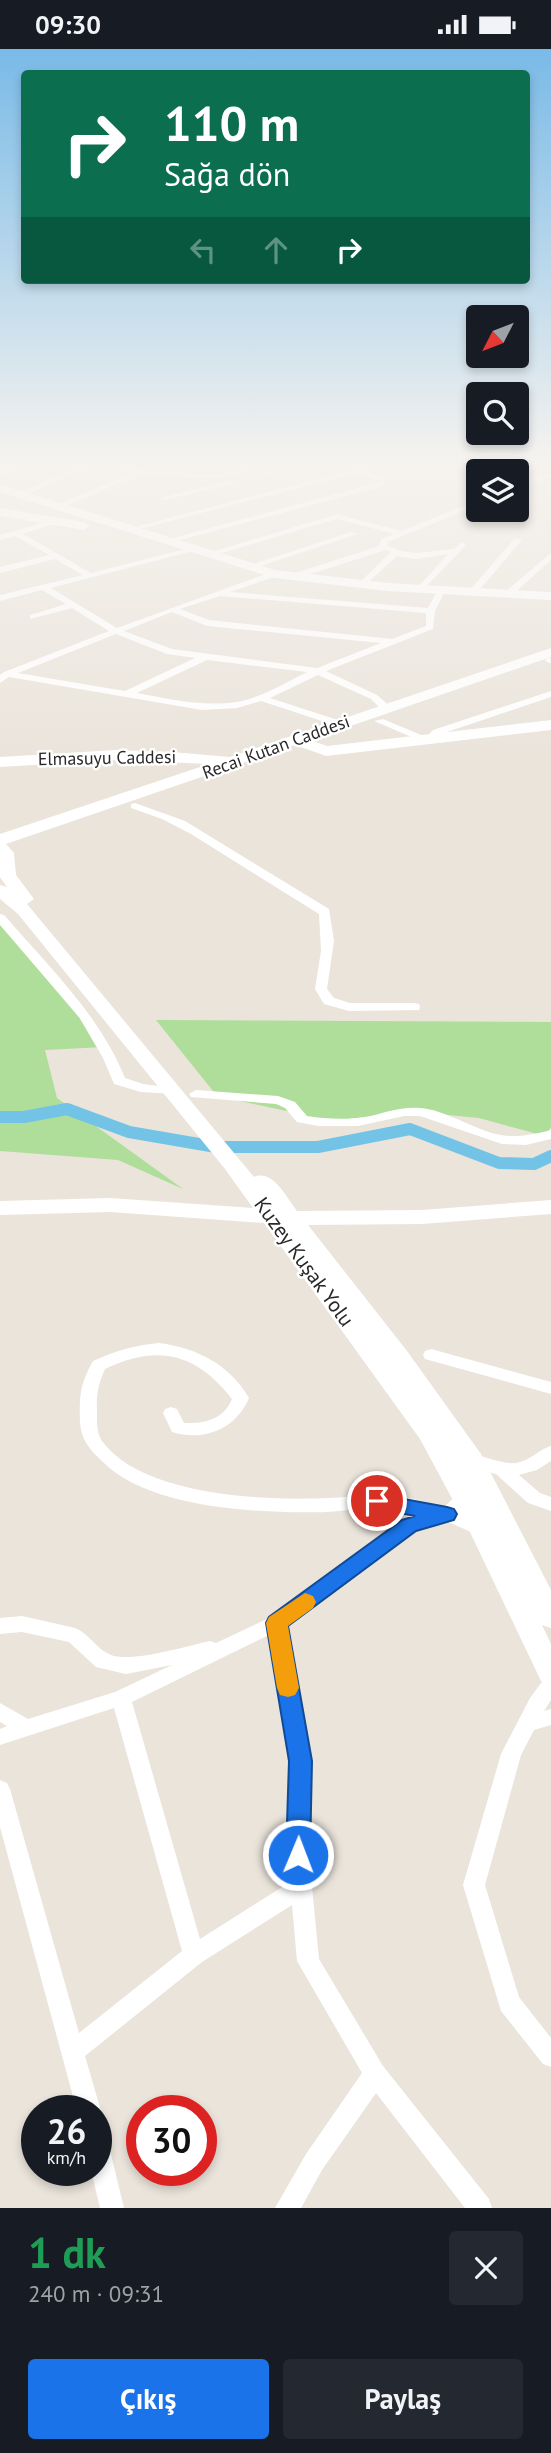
<!DOCTYPE html>
<html lang="tr">
<meta charset="utf-8">
<style>
:root{--surface:#171b24;--page:#242831;--text:#f1f3f6;--muted:#9ea1a6;--accent:#1a73e8}
body{margin:0;font-family:"PT Sans",sans-serif;background:var(--page);color:var(--text);height:100vh;display:flex;flex-direction:column;font-size:26px;white-space:nowrap}
*{box-sizing:border-box;margin:0}
p{font-size:23px;color:var(--muted)}
.icon{flex:none;width:38px;height:38px;fill:none;stroke:currentColor;stroke-width:2;stroke-linecap:round;stroke-linejoin:round}
.map{position:relative;height:2159px;overflow:hidden}
.side{display:flex;flex-direction:column;background:var(--surface);flex:1}
.side>*{flex:none}
.hud{position:absolute;left:21px;top:21px;width:509px;height:214px;border-radius:7px;box-shadow:0 4px 10px #0003;background:#0b6e4f;color:#fff;overflow:hidden}
.needle{width:46px;rotate:228deg}
.buttons{position:absolute;left:466px;top:256px;display:grid;gap:14px}
.buttons a{display:grid;place-items:center;width:63px;height:63px;border-radius:7px;background:var(--surface);box-shadow:0 4px 10px #0003;font-size:35px}
.speed{position:absolute;left:21px;top:2046px;display:flex;gap:14px;font-size:35px;font-weight:700;text-align:center}
.speed>*{display:grid;place-content:center;width:91px;height:91px;border-radius:50%;background:var(--surface);box-shadow:0 4px 10px #0003;line-height:1}
.speed small{font-size:18px;font-weight:400}
.speed .limit{border:10px solid #d22;background:#fff;color:#111}
.pin{position:absolute;display:grid;place-items:center;width:60px;height:60px;color:#fff;margin:-30px;border:4px solid #fff;border-radius:50%;box-shadow:0 2px 7px #0007}
.me{position:absolute;width:77px;margin:-38px;rotate:1deg;stroke-linejoin:round;filter:drop-shadow(0 0 5px #0008)}
.turn{display:flex;align-items:center;gap:24px;height:147px;padding:0 28px;font-size:32px}
.turn .icon{width:91px;height:91px;stroke-width:2.5}
.turn b{display:block;font-size:49px;line-height:60px}
.lanes{display:flex;align-items:center;height:66px;padding:0 28px;background:#0003;justify-content:center;gap:35px;direction:ltr}
.lanes .off{opacity:.35}
.round{display:grid;place-items:center;flex:none;width:74px;height:74px;border-radius:7px;background:var(--page)}
.summary{display:flex;align-items:center;justify-content:space-between;height:119px;padding:0 28px}
h1{font-size:42px;font-weight:600;line-height:52px;color:#1e9e55}
.action{display:flex;gap:14px;margin-top:auto;padding:14px 28px}
.action a{flex:1;height:80px;border-radius:7px;background:var(--accent);color:#fff;font-size:28px;font-weight:600;line-height:80px;text-align:center}
.action a+a{background:var(--page);color:var(--text)}
.status{display:flex;justify-content:space-between;align-items:center;height:49px;padding:0 35px;background:var(--surface);direction:ltr}
.status svg{height:19px;fill:currentColor}
.map>svg:first-child{display:block}
.green{fill:#afdd9a}
.lines{fill:none;stroke-linecap:round;stroke-linejoin:round}
.canal{stroke:#73c3e6;stroke-width:12}
.street{fill:#fff;fill-rule:evenodd}
.secondary{fill:#fff;fill-rule:evenodd}
.route{fill:#1a73e8;stroke:#114b97;stroke-width:2}
.slow{fill:#f59e0b}
.labels{text-anchor:middle;stroke-width:5;stroke-linejoin:round;paint-order:stroke}
.far-street-label{font-size:18px;fill:#282828;stroke:#fff}
.street-label{font-size:21px;fill:#282828;stroke:#fff}
</style>
<div class="status"><b>09:30</b><svg viewBox="0 0 49 12"><path d="M0 12V9h3v3zM5 12V6h3v6zM10 12V3h3v9zM15 12V0h3v12zM26 1h20v11H26zM47 4h2v5h-2z"/></svg></div>
<div class="map">
<svg width="551" height="2159" viewBox="0 0 551 2159">
<rect width="100%" height="100%" fill="#eae4db"/>
<path class="green" d="M107 410H199L234 421C192 429 148 424 107 410Z
M0 875 104 998 45 1001 57 1049 183 1140 118 1111 0 1102Z
M156 971 551 973V1078L545 1087 479 1069 407 1062 320 1074 296 1064 217 1047Z"/>
<g class="lines">
<path class="canal" d="M0 1068H24L67 1060 129 1083 216 1098H318L410 1080 499 1114 534 1115 551 1107"/>
<path class="street" d="M32 410H44L0 426V421Z
M88 410H106L140 421 220 426 272 410H285L220 430 141 425 62 459H59V455L133 423 99 414 24 447 17 445 91 412Z
M317 410 328 411 267 425 263 423Z
M392 410H405L366 422 387 430 384 437 169 494 162 492 379 433 357 424 132 482 128 480Z
M551 423V428L516 440V435Z
M231 431 235 433 234 435 164 451 160 449Z
M478 451V456L388 493 387 496 401 502 416 504 454 500 462 493 466 496 420 544 417 543V539L448 505 416 510 397 507 362 539 358 536 359 534 391 503 386 501 295 530H289V526L379 497 381 490 394 485 337 470 212 507 205 505 337 465 401 482Z
M56 470 63 472 23 485 91 524 193 498 197 501 51 539 117 579 274 522 278 525 277 527 230 543 428 559 438 540 445 542 435 562 433 580 326 622 377 646 391 658V662H383L371 650 318 626 270 649 344 673 345 675 340 678 261 652 237 659 202 661 9 628 0 634V626L4 623 109 582 72 559 30 570V566L66 555 42 541 0 552V546L83 526 55 510 0 524V518L49 506 15 487 0 491V486ZM220 547 426 564V577L392 590 209 571 180 560ZM172 563 207 577 381 594 317 619 172 600 124 582ZM116 585 167 605 195 609 125 642 18 624ZM207 611 307 623C285 634 261 649 236 653 203 658 169 650 137 644Z
M351 483 358 485 251 520 244 518Z
M515 489 522 491 475 546H469V542Z
M551 504V511L511 547H505V543Z
M550 608 551 614 547 613 545 611Z
M551 642V648L441 685 428 695 374 672 383 670 426 688 433 681Z
M135 754 185 772 329 860 334 892 327 940 334 949 350 954H414L419 955 420 958 419 961 349 962 324 955 315 940 321 902 319 865 191 785 162 770 131 759V755Z
M0 865 4 866C49 918 99 965 125 1029L143 1035 174 1039 176 1042 174 1045 141 1043 114 1035 103 1009 79 968 0 876Z
M196 1041 278 1047 295 1053 307 1067C326 1070 346 1071 366 1068 384 1064 402 1057 420 1059 434 1060 444 1065 457 1070 497 1088 508 1092 551 1081V1090L526 1096 502 1095 420 1067H404L358 1077H318L297 1073 285 1059 276 1055 191 1048 189 1045Z
M159 1294C197 1299 229 1315 249 1349 236 1380 204 1393 172 1383L163 1364 165 1360 171 1358 177 1360 184 1374C205 1375 224 1370 232 1350 196 1304 158 1295 105 1320 99 1334 96 1345 97 1361 97 1371 96 1383 102 1392 142 1447 265 1452 328 1449 344 1449 360 1445 376 1445 399 1445 422 1452 444 1458 453 1450 459 1442 471 1445L474 1450 461 1464 486 1475 489 1480 486 1485 480 1487 446 1472 415 1482 286 1577 310 1712 309 1806 319 1910 383 2017 489 2150 492 2159H465L376 2044 322 2121 301 2159H275L306 2105 362 2024 297 1912 292 1856 202 1913 85 2007 101 2062 96 2071V2062H77L0 1778V1731L7 1734 10 1740 79 1984 182 1902 114 1659 0 1696V1680L7 1677 0 1673V1654L28 1670 115 1643 172 1616 126 1625 96 1618 69 1593 22 1583 0 1585V1569L22 1567 75 1579C89 1584 97 1601 111 1606 131 1614 187 1597 210 1592L216 1594 269 1569 403 1472 422 1466C407 1462 390 1459 375 1459 359 1459 343 1462 327 1463 264 1465 149 1460 103 1413 90 1401 81 1391 80 1373 79 1347 80 1335 93 1312 115 1302 135 1296 159 1294ZM269 1586 290 1712 287 1806 290 1833 200 1890 132 1653Z
M431 1300 551 1333V1345L425 1310 423 1306 425 1302Z
M551 1397V1412L537 1421 519 1426 540 1444 551 1448V1462L528 1454 496 1425 466 1417 463 1412 466 1407C481 1403 499 1416 516 1414 530 1412 538 1401 551 1397Z
M551 1628V1651L544 1662 551 1660V1676L534 1681 521 1706 485 1836 519 1948 551 1989V2018L543 2015 501 1962 463 1836 501 1705 530 1649 544 1630Z
M96 2081 104 2085 108 2093 124 2159H100L91 2121H96Z"/>
<path class="secondary" d="M0 435 275 521 388 534 551 543V551L388 542 274 529 0 443Z
M0 459 84 473 90 477 84 481 0 467Z
M551 599V608L310 691 327 697 551 671V681L326 707 295 696 6 795 14 804 16 826 34 850 27 855 254 1128C273 1120 286 1148 297 1162L422 1161 551 1151V1165L422 1175 308 1176 407 1302 481 1405 551 1541V1579L542 1576 551 1595V1636L541 1632 469 1481 420 1390 264 1174 110 1163 0 1166V1152L110 1149 253 1159 225 1120 18 865 0 850V836L7 838 0 828V785L209 715 115 711 0 718V708L115 701 172 703 230 708Z"/>
</g>
<linearGradient id="sky" x2="0" y2="1"><stop stop-color="#79bae7"/><stop offset="0.58" stop-color="#f6f3ef"/><stop offset="1" stop-color="#f6f3ef" stop-opacity="0"/></linearGradient>
<rect width="551" height="712" fill="url(#sky)"/>
<path class="route" d="M377 1445 447 1458 454 1460 457 1465 454 1471 416 1482 288 1577 312 1712 310 1806 306 1813 298 1816 289 1813 286 1806 289 1712 266 1574 269 1568 402 1471 415 1467 370 1458 367 1452 370 1447Z"/>
<path class="slow" d="M305 1544 313 1547 316 1553 313 1559 288 1577 299 1639 295 1646 288 1648 280 1646 277 1639 266 1574 269 1568Z"/>
<g class="labels">
<g class="far-street-label">
<text transform="translate(276 698) rotate(-20)" y="6">Recai Kutan Caddesi</text>
<text transform="translate(107 709) rotate(-1)" y="6">Elmasuyu Caddesi</text>
</g>
<g class="street-label">
<text transform="translate(304 1213) rotate(54)" y="7">Kuzey Kuşak Yolu</text>
</g>
</g>
</svg>
<div class="buttons">
<a><svg class="needle" viewBox="-14 -14 28 28"><path d="M0-13l5 13h-10z" fill="#e53935"/><path d="M0 13l5-13h-10z" fill="#9ea1a6"/></svg></a>
<a><svg class="icon" aria-label="search" viewBox="0 0 24 24"><circle cx="10" cy="10" r="6"/><path d="M15 15l6 6"/></svg></a>
<a><svg class="icon" aria-label="layers" viewBox="0 0 24 24"><path d="M12 4l9 5-9 5-9-5zM3 14l9 5 9-5"/></svg></a>
</div>
<div class="speed"><div>26<small>km/h</small></div><div class="limit">30</div></div>
<div class="pin" style="left:377px;top:1452px;background:#d93025"><svg class="icon" aria-label="arrive" viewBox="0 0 24 24"><path d="M6 21V4h12l-3 4 3 4H6"/></svg></div>
<svg class="me" style="left:298px;top:1806px" viewBox="-20 -20 40 40"><circle r="17" fill="#1a73e8" stroke="#fff" stroke-width="3"/><path d="M0-11L8 9 0 5-8 9z" fill="#fff"/></svg>
<div class="hud">
<div class="turn"><svg class="icon" aria-label="right" viewBox="0 0 24 24"><path d="M7 20v-9h11M14 6l5 5-5 5"/></svg><div><b>110 m</b>Sağa dön</div></div>
<div class="lanes"><svg class="icon off" aria-label="left" viewBox="0 0 24 24"><path d="M17 20v-9H6M10 6l-5 5 5 5"/></svg><svg class="icon off" aria-label="ahead" viewBox="0 0 24 24"><path d="M12 20V5M6 11l6-6 6 6"/></svg><svg class="icon" aria-label="right" viewBox="0 0 24 24"><path d="M7 20v-9h11M14 6l5 5-5 5"/></svg></div>
</div>
</div>
<section class="side">
<div class="summary"><div><h1>1 dk</h1><p>240 m · 09:31</p></div><a class="round"><svg class="icon" aria-label="close" viewBox="0 0 24 24"><path d="M6 6l12 12M18 6L6 18"/></svg></a></div>
<div class="action"><a>Çıkış</a><a>Paylaş</a></div>
</section>
